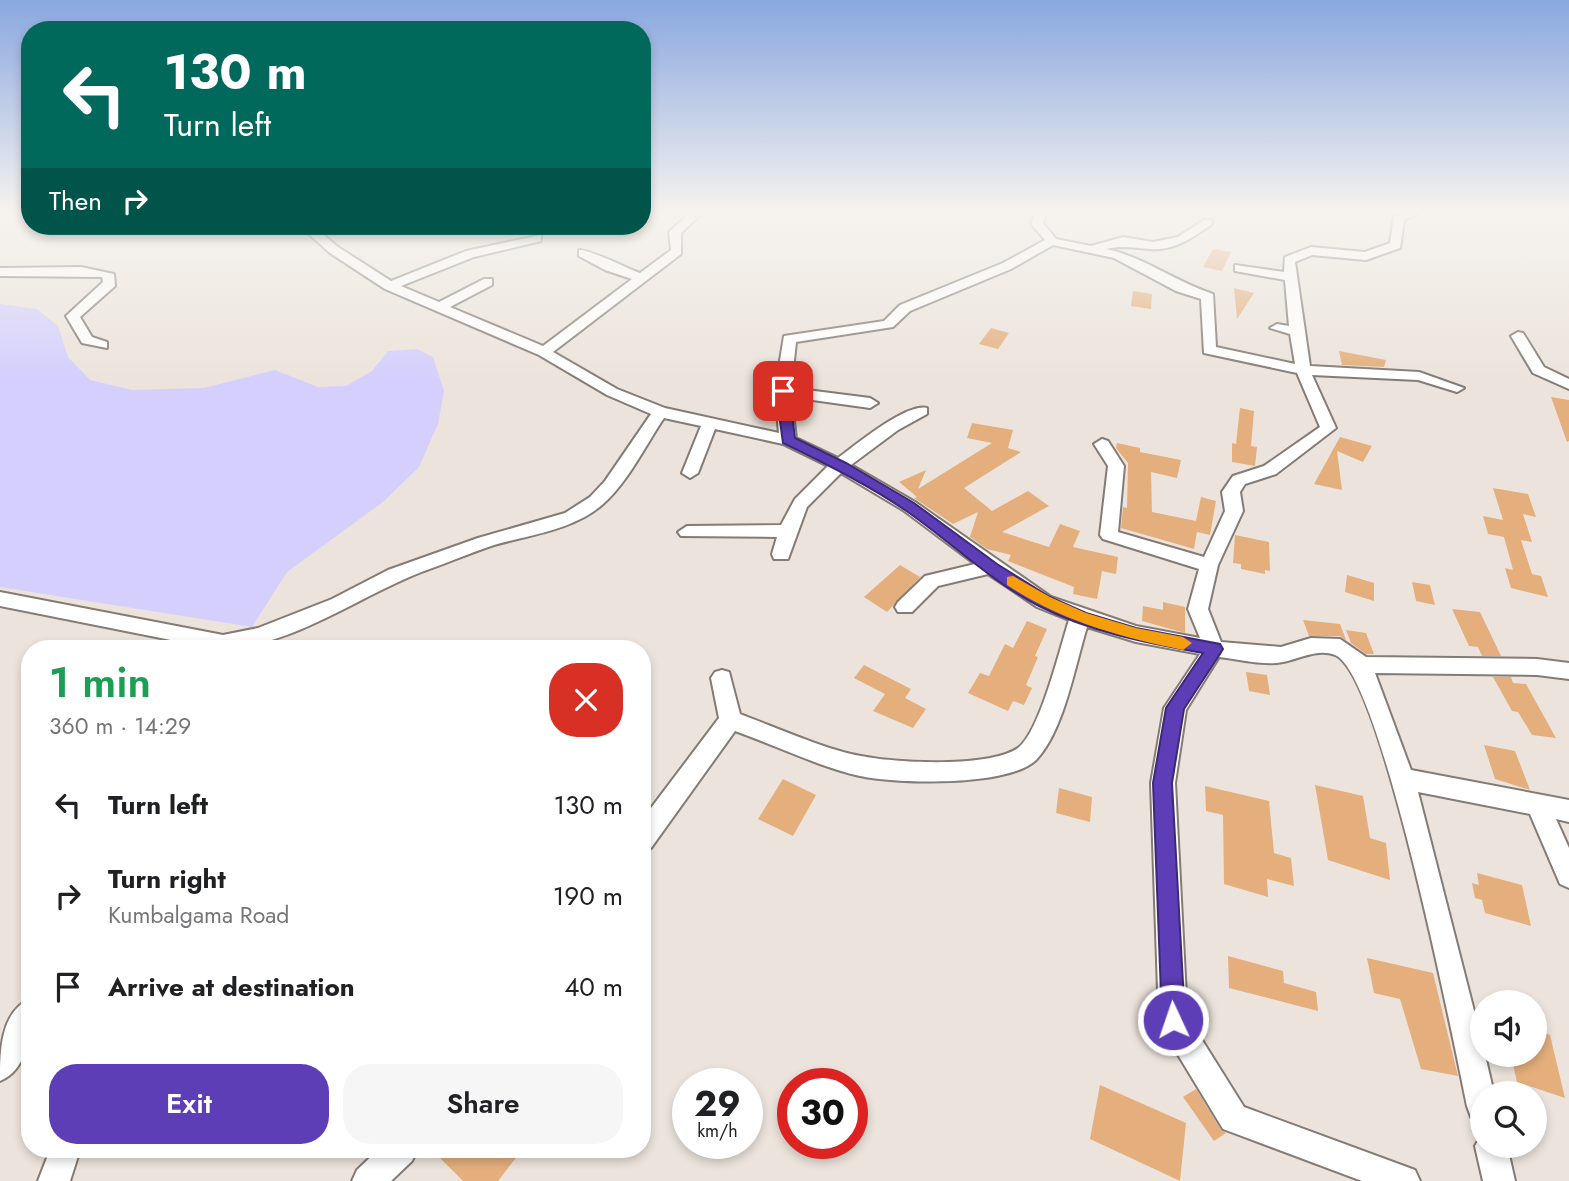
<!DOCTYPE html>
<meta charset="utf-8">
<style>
:root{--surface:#fff;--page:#f6f6f6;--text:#202124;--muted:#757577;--accent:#5e3eb6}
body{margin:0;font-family:Jost,sans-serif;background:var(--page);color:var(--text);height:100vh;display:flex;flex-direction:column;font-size:26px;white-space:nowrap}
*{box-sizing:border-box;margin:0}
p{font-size:23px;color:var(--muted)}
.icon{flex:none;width:38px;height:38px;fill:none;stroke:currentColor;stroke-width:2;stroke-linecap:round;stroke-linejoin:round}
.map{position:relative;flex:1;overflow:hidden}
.side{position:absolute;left:21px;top:640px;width:630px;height:518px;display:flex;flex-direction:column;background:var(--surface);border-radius:28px;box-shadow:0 4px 10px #0003}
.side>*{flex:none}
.guide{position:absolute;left:21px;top:21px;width:630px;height:214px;border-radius:28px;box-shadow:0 4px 10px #0003;background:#00695c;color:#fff;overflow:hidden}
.fabs{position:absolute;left:1470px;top:990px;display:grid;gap:14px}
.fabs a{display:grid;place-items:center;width:77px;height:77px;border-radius:50%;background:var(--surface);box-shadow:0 4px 10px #0003;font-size:35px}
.speed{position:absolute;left:672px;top:1068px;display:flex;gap:14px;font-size:35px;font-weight:700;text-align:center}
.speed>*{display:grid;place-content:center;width:91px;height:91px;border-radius:50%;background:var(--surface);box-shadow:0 4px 10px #0003;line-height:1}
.speed small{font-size:18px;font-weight:400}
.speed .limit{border:10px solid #d22;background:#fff;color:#111}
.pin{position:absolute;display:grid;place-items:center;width:60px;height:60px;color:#fff;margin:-30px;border-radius:14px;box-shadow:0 4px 10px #0006}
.me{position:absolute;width:77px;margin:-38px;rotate:357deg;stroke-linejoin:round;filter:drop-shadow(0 0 5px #0008)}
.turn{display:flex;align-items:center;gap:24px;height:147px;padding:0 28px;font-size:32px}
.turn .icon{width:91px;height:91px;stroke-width:2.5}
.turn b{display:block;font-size:49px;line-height:60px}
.then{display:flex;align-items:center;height:66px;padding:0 28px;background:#0003;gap:14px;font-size:26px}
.round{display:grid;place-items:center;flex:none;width:74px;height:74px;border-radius:28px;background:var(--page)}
.overview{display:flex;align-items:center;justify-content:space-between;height:119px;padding:0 28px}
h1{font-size:42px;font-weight:600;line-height:52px;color:#1e9e55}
.cta{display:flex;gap:14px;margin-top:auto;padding:14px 28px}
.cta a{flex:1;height:80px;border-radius:28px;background:var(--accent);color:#fff;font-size:28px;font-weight:600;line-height:80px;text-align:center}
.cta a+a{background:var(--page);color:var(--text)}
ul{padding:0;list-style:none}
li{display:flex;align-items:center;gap:21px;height:91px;padding:0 28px}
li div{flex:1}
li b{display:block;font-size:26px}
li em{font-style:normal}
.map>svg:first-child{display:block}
.green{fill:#d4cffd}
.building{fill:#e4af7c}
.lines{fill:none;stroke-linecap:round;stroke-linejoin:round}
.minor-casing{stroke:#837b74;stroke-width:4}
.minor{fill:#fff;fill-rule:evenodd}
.route{fill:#5e3eb6;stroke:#3d2876;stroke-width:2}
.slow{fill:#f59e0b}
</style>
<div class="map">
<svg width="1569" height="1181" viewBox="0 0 1569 1181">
<rect width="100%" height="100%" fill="#ece4dc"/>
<path class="green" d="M0 304 37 309 58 326 68 357 90 380 132 390 204 388 275 370 318 387 346 386 372 371 388 351 417 349 433 357 444 391 438 424 419 467 383 502 287 572 252 627 0 587Z"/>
<path class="building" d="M1213 249 1231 252 1222 271 1203 267Z
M1234 288 1254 293 1237 319Z
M1133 291 1152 294 1151 309 1131 306Z
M991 328 1009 333 998 349 979 344Z
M1339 351 1386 360 1384 367 1342 365Z
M1551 397 1569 400V441L1567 442Z
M1240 408 1254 411 1251 446 1257 447 1255 466 1232 462V443L1236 444Z
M972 423 1013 430 1008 448 1021 452 964 488 992 511 1028 491 1049 506 1002 532 1049 547 1060 524 1080 531 1073 547 1118 557 1116 574 1102 571 1097 599 1073 594 1074 587 1008 561 1011 555 987 549 970 537 978 512 953 524 914 498 917 497 899 482 926 470 918 489 992 443 967 438Z
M1340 437 1372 446 1363 462 1337 451 1342 490 1314 484Z
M1117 443 1140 448V452L1181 460 1177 478 1151 472 1152 512 1196 521 1201 497 1216 501 1210 535 1197 532 1194 549 1121 528 1123 507 1127 508 1128 463 1116 448Z
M1493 488 1528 494 1536 517 1523 514 1532 542 1521 540 1532 574 1541 576 1548 597 1511 588 1505 568 1513 570 1504 537 1488 534 1483 516 1503 520Z
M1235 535 1269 542 1270 571 1265 570V574L1241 569V564L1233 563Z
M900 565 920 577 887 612 864 597Z
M1347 575 1374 583V601L1345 592Z
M1412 582 1430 585 1435 605 1416 601Z
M1163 602 1185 607V633L1142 621 1143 606 1163 610Z
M1452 609 1480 612 1501 656H1482L1478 647 1469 646Z
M1303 620 1340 624 1346 640 1340 636H1309Z
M1027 621 1047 629 1035 656 1038 657 1026 685 1032 688 1024 705 1013 701 1008 711 968 693 980 673 989 676 1005 644 1013 648Z
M1346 630 1366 633 1374 654H1366L1351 643Z
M864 665 911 689 905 698 926 709 913 728 873 711 885 694 854 678Z
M1246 672 1267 675 1270 695 1249 691Z
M1493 677H1511L1513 683 1526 684 1556 738 1532 735 1518 712 1512 711Z
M1484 745 1515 751 1530 790 1495 779Z
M783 779 816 795 793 836 758 819Z
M1315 785 1363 796 1370 838 1386 843 1390 880 1328 860Z
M1205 786 1269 801 1274 853 1291 858 1294 886 1267 879 1268 897 1224 884 1223 815 1206 811Z
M1059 788 1092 797 1090 822 1056 813Z
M1477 873 1522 885 1531 926 1485 913 1482 900 1475 898 1472 883 1479 885Z
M1228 956 1283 971 1284 983 1316 992 1318 1011 1229 988Z
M1367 958 1433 973 1458 1076 1421 1069 1400 999 1374 993Z
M1535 1030 1550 1035 1565 1098 1517 1082 1511 1055H1535Z
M1100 1085 1186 1123 1180 1181 1090 1139Z
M1196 1089 1221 1130 1226 1133 1214 1141 1183 1097Z
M432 1150H522L498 1181H463Z"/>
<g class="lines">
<g class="minor-casing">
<path id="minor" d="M689 214H701L681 233V254L553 352 617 389 665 408 779 433 775 391 784 336 884 321 900 305 1003 263 1045 240 1031 224 1035 214H1045L1043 223 1056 239 1091 246 1123 237 1153 242 1178 237 1204 220H1212V224C1194 237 1174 251 1151 249 1134 248 1123 245 1106 249 1144 257 1176 282 1213 294L1216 347 1295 364 1290 334 1270 328 1277 324 1289 326 1285 280 1235 271V265L1284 272 1285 257 1311 247 1365 252 1390 243 1394 216 1417 214 1404 220 1400 248 1366 260 1312 255 1295 262 1310 366 1419 372 1464 388 1457 392 1418 380 1312 375 1336 428 1276 474 1245 484 1240 492 1243 511 1218 565 1208 609 1221 642 1281 647 1311 638 1340 639 1366 657 1537 659 1569 663V679L1537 675 1375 673 1411 770 1569 800V822L1556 819 1569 848V888L1560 884 1530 814 1418 792 1482 1042V1055H1485L1494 1094H1482V1121L1471 1117 1467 1106C1454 1043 1381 673 1335 655 1318 648 1299 659 1283 662 1264 666 1239 659 1219 657L1186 710 1175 783 1187 1016 1244 1107 1415 1170 1420 1181H1362L1223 1129 1163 1030 1159 1020 1151 783 1164 708 1200 654 1136 642 1087 627C1075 665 1064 731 1036 760 1008 787 897 784 860 776 822 768 772 744 735 731L651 848 642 851V820L719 718 711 678 715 672 722 670 729 672 740 714C775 727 826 750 861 756 896 763 989 768 1018 748 1040 732 1060 648 1069 620L1037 607 988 574 938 586 912 612H898L895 607 898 602 925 576 975 564 903 510 841 473 807 507 788 559H774L772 554 777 537 681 536 678 532 687 526 781 525 795 499 828 466 783 444 715 429 698 473 690 478 682 473 701 426 664 418C645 446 628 482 603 504 574 530 529 535 494 545 470 553 447 563 424 571 356 597 290 649 216 649L0 606V592L223 635 258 628 332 599 388 570 478 538 565 513 590 497 605 481 651 414 607 395 539 355 385 289 330 253 300 226H313L338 247 391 281 466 251 541 235V241L474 257 401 286 439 302 484 279H492V285L450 307 543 346 632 279 605 270 579 256V250C589 249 626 268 640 273L671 250 669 232ZM1053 245 1114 258 1176 291 1201 299 1204 353 1297 373 1320 427 1264 466 1233 476 1222 492 1225 511 1204 557 1118 532 1124 466 1108 441 1102 439 1094 444 1108 466 1100 535 1103 539 1199 569 1188 609 1200 638 1136 626 1051 597 915 502 851 465 898 430 927 414V408C906 403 856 445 838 458L796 438 791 397 870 408 878 403 870 398 791 388 796 342 893 327 910 311 1011 269Z
M81 267 114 274 115 286 80 317 92 337 107 342V348L82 343 66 316 103 282 102 277 0 276V268Z
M1518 332 1523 333 1544 367 1569 379V389L1533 373 1511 336Z
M30 999C30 1027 31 1068 0 1081 0 1053 0 1012 30 999Z
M1482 1134V1146H1507L1515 1181H1483L1475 1146Z
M50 1150H80L70 1181H38Z
M378 1150H417L412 1161 391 1181H352L357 1170Z"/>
</g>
<use href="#minor" class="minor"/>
</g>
<linearGradient id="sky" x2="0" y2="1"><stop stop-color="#89a7df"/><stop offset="0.56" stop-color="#f6f3ef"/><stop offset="1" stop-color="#f6f3ef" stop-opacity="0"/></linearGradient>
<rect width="1569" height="379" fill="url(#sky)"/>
<path class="route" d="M783 387 789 391 795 438 846 463 914 503 997 564 1050 597 1086 613 1136 628 1220 644 1223 649 1220 654 1184 709 1172 783 1185 1020 1182 1028 1173 1031 1165 1028 1162 1020 1153 783 1166 708 1203 653C1147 643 1090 632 1039 606 990 581 950 541 905 510 867 484 825 463 783 443L776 391Z"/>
<path class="slow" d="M1013 576 1050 597 1086 613 1136 628 1183 637 1192 643 1183 650C1120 637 1061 621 1007 585V577Z"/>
</svg>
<div class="fabs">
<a><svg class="icon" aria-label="sound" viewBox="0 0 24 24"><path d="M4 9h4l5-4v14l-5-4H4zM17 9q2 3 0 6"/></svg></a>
<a><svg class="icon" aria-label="search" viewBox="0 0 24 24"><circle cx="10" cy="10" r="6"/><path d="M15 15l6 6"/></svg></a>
</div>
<div class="speed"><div>29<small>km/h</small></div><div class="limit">30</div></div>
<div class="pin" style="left:783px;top:391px;background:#d93025"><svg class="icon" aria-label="arrive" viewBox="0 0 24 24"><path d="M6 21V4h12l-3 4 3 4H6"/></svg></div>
<svg class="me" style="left:1173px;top:1020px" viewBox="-20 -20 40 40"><circle r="17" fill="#5e3eb6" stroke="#fff" stroke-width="3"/><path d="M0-11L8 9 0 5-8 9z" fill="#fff"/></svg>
<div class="guide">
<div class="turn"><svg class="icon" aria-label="left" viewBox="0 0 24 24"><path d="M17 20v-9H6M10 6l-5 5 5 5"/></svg><div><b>130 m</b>Turn left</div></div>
<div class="then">Then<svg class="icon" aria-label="right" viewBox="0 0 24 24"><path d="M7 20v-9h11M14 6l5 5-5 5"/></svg></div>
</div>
<section class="side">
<div class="overview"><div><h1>1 min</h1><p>360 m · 14:29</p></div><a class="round" style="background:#d93025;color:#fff"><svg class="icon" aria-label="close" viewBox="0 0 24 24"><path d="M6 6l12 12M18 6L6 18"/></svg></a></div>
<ul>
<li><svg class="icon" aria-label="left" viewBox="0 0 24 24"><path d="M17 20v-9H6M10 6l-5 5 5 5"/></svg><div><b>Turn left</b></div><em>130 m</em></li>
<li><svg class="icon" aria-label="right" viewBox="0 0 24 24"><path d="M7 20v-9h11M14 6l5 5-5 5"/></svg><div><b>Turn right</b><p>Kumbalgama Road</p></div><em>190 m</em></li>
<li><svg class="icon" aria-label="arrive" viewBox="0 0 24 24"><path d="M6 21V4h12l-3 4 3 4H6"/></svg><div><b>Arrive at destination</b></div><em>40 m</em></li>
</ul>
<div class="cta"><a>Exit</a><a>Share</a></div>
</section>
</div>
